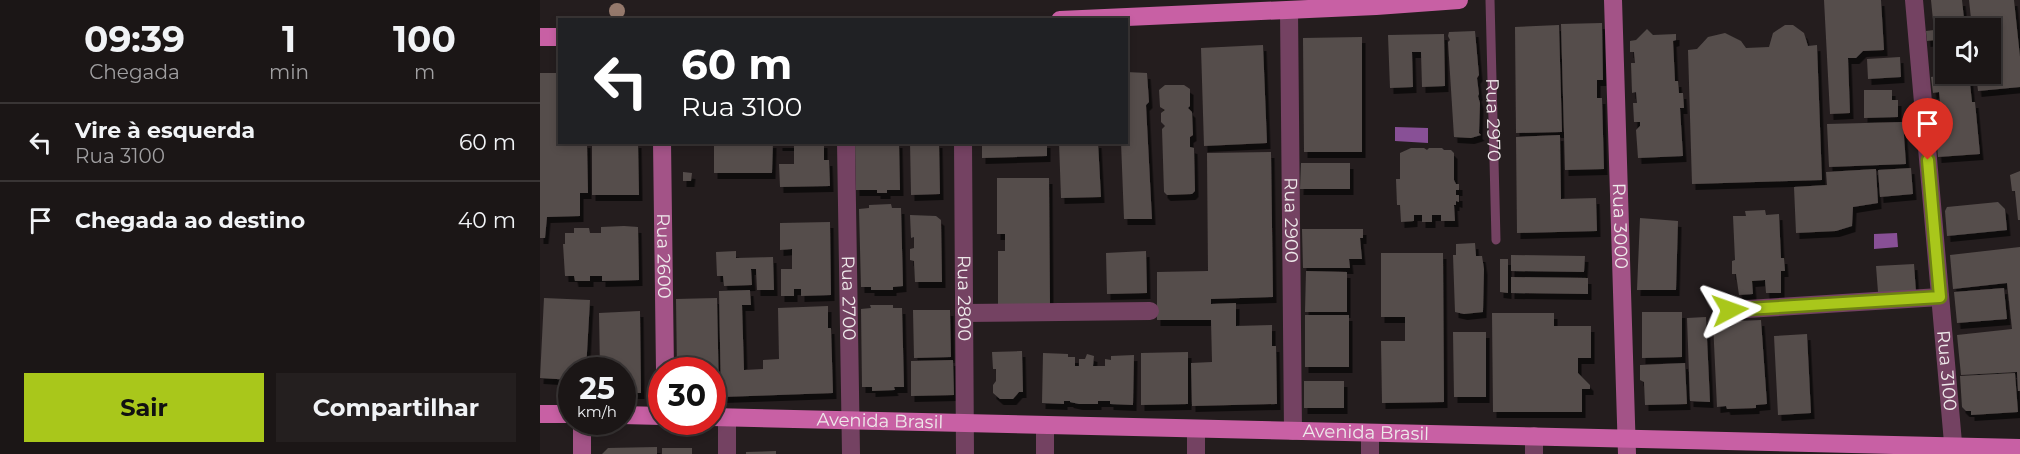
<!DOCTYPE html>
<html lang="pt">
<meta charset="utf-8">
<style>
:root{--surface:#1b1616;--page:#241f1f;--text:#f1f3f6;--muted:#a09fa1;--line:#393535;--accent:#a9c71b}
body{margin:0;font-family:Montserrat,sans-serif;background:var(--page);color:var(--text);height:100vh;display:flex;flex-direction:column;font-size:22px;white-space:nowrap}
*{box-sizing:border-box;margin:0}
p{font-size:20px;color:var(--muted)}
.icon{flex:none;width:33px;height:33px;fill:none;stroke:currentColor;stroke-width:2;stroke-linecap:round;stroke-linejoin:round}
.map{position:relative;flex:1;overflow:hidden}
.sheet{display:flex;flex-direction:column;background:var(--surface);width:540px}
.sheet>*{flex:none}
.hud{position:absolute;left:18px;top:18px;width:570px;height:126px;border-radius:0px;box-shadow:0 3px 9px #0003,0 0 0 2px var(--line);background:#202124;color:#fff;overflow:hidden}
.tools{position:absolute;left:1395px;top:18px;display:grid;gap:12px}
.tools a{display:grid;place-items:center;width:66px;height:66px;border-radius:0px;background:var(--surface);box-shadow:0 3px 9px #0003,0 0 0 2px var(--line);font-size:30px}
.speed{position:absolute;left:18px;top:357px;display:flex;gap:12px;font-size:30px;font-weight:700;text-align:center}
.speed>*{display:grid;place-content:center;width:78px;height:78px;border-radius:50%;background:var(--surface);box-shadow:0 3px 9px #0003,0 0 0 2px var(--line);line-height:1}
.speed small{font-size:15px;font-weight:400}
.speed .limit{border:9px solid #d22;background:#fff;color:#111}
.pin{position:absolute;display:grid;place-items:center;width:51px;height:51px;color:#fff;margin:-62px -26px;border-radius:50% 50% 50% 0;rotate:-45deg;box-shadow:0 0 6px #0007}
.pin .icon{rotate:45deg}
.me{position:absolute;width:66px;margin:-33px;rotate:86deg;stroke-linejoin:round;filter:drop-shadow(0 0 4px #0008)}
.turn{display:flex;align-items:center;gap:21px;height:126px;padding:0 24px;font-size:27px}
.turn .icon{width:78px;height:78px;stroke-width:2.5}
.turn b{display:block;font-size:42px;line-height:51px}
.eta{display:flex;justify-content:space-evenly;align-items:center;height:102px;text-align:center}
.eta b{font-size:36px;font-weight:700;line-height:42px}
.cta{display:flex;gap:12px;margin-top:auto;padding:12px 24px}
.cta a{flex:1;height:69px;border-radius:0px;background:var(--accent);color:#111;font-size:24px;font-weight:700;line-height:69px;text-align:center}
.cta a+a{background:var(--page);color:var(--text)}
ul{padding:0;list-style:none}
li{display:flex;align-items:center;gap:18px;height:78px;padding:0 24px;border-top:2px solid var(--line)}
li div{flex:1}
li b{display:block;font-size:22px}
li em{font-style:normal}
main{display:flex;flex:1;min-height:0}
.map>svg:first-child{display:block}
.water{fill:#885096}
.building{fill:#554d4b;filter:url(#shadow)}
.lines{fill:none;stroke-linecap:round;stroke-linejoin:round}
.lane{stroke:#744262;stroke-width:9}
.street{stroke:#744262;stroke-width:18}
.secondary{stroke:#a35387;stroke-width:18}
.primary{stroke:#c860a4;stroke-width:18}
.tree{fill:#95796c}
.route-casing{stroke:#6e8112;stroke-width:15}
.route{stroke:#a9c71b;stroke-width:10}
.labels{text-anchor:middle;stroke-width:5;stroke-linejoin:round;paint-order:stroke}
.street-label{font-size:18px;fill:#eee9ea;stroke:#1b1415}
</style>
<main>
<section class="sheet">
<div class="eta">
<div><b>09:39</b><p>Chegada</p></div>
<div><b>1</b><p>min</p></div>
<div><b>100</b><p>m</p></div>
</div>
<ul>
<li><svg class="icon" aria-label="left" viewBox="0 0 24 24"><path d="M17 20v-9H6M10 6l-5 5 5 5"/></svg><div><b>Vire à esquerda</b><p>Rua 3100</p></div><em>60 m</em></li>
<li><svg class="icon" aria-label="arrive" viewBox="0 0 24 24"><path d="M6 21V4h12l-3 4 3 4H6"/></svg><div><b>Chegada ao destino</b></div><em>40 m</em></li>
</ul>
<div class="cta"><a>Sair</a><a>Compartilhar</a></div>
</section>
<div class="map">
<svg width="1480" height="454" viewBox="0 0 1480 454">
<defs>
<filter id="shadow"><feDropShadow dx="3.5" dy="6" stdDeviation="0" flood-color="#0009"/></filter>
</defs>
<rect width="100%" height="100%" fill="#241d1e"/>
<path class="water" d="M855 127 888 128V143L855 141Z
M1357 233 1358 247 1334 249V234Z"/>
<path class="building" d="M1284 0H1341L1344 50 1323 51 1316 58H1308L1310 113 1290 114Z
M1391 0H1422L1425 28H1406V74H1429L1432 102H1435L1440 154 1398 157 1396 134 1400 133 1399 125H1395L1394 112H1401L1399 92 1393 93 1391 77 1398 76 1395 40 1387 41 1386 31 1394 30Z
M1429 0H1474L1480 57V87L1438 91 1436 74H1450V28H1432Z
M1062 23 1063 80H1057V98H1062L1064 169 1025 170 1021 24Z
M1019 25 1022 132 976 133 975 27Z
M1245 25H1253L1264 33 1268 46 1277 45 1282 180 1152 184 1148 50 1157 49 1168 37 1185 33 1201 41 1206 48 1229 47 1233 33Z
M1107 29 1113 35 1136 34V40L1133 41 1135 81H1138L1139 93H1143L1144 108H1140L1143 156 1098 158 1096 130 1100 126V122H1094L1093 103H1097L1096 92 1092 93 1091 63H1095L1094 52H1090V41L1096 40Z
M935 31 939 75 937 78 939 94 938 96 940 103 939 133 941 135 931 138 914 137 908 42 910 40 908 36 909 32Z
M904 34 905 86 882 87 881 52H872L873 87 850 88 848 35Z
M822 37V152H764L763 38Z
M723 45 727 143 664 146 661 48Z
M1360 57 1361 77 1328 79 1327 59Z
M586 72 607 73 609 102 606 105 612 219H584L581 142H586Z
M0 73H20V142H47L48 193H40V216L7 217 5 238H0Z
M625 85H644L650 89V106L648 108 652 112 653 135 650 137V147L654 148 655 191 652 194 627 195 624 192 622 129 625 126 621 122V113L625 110 620 107 619 90Z
M1324 90H1352V100H1358V117L1324 118Z
M1363 122 1366 164 1289 167 1287 124Z
M1020 135 1021 199 1056 198 1057 231 977 233 976 137Z
M52 142H98L99 195H52Z
M174 142H233L232 173H174Z
M239 142H284V160H289L290 186 240 187 239 164H254V145H239Z
M315 142H359L360 190H347V193H337V190H316Z
M370 142H399L400 194 371 195Z
M442 142H507V156L442 158Z
M519 142H558L561 197 521 198Z
M871 148H884L887 150 889 148H902L904 150H911L914 153V180L916 184H919V190H916V195H919V202L916 201V205H914L915 221H901V215H892V222H882V215H874V221L861 222 860 205H857L856 179H860V153Z
M731 152 733 297 671 299V304L696 303V326L732 325V346H736L737 404 652 406 651 363 672 362 671 320H617V272L668 271 667 153Z
M761 163H810V189H760Z
M1371 168 1373 194 1340 197 1338 170Z
M1336 169 1338 203 1313 207 1312 226 1296 231 1256 233 1254 187 1287 185 1286 172Z
M1480 171V220H1478L1475 191H1472L1470 175Z
M143 172 152 173 151 181H143Z
M457 178H509L510 307 458 308V251H465V234H457Z
M1458 202 1465 209 1467 230 1407 236 1405 211 1407 207Z
M351 204 352 208H361L363 286 353 287V290H331V287H321L319 209 329 208V205Z
M1225 210 1226 215 1239 214 1241 258H1244L1245 271H1241V293H1226L1225 280 1212 281 1213 294 1199 295 1196 274H1192V261L1195 260 1193 216H1206L1205 211Z
M370 215 396 216 401 220 402 282H375L374 261 370 260V249L374 248V237L371 238Z
M1100 218 1138 221 1136 290H1097Z
M290 222 291 295 261 296V289H254V296H241V269H252V249L240 250V223Z
M84 226 98 227 99 280 62 281V276H50V281H35L34 276H25L23 244H25V233H34V228H49L50 233H61V227Z
M762 229H823V238H820L822 259H809L810 268H763Z
M935 243 936 256H942L944 269 943 312 924 314 915 312 913 255H916V244Z
M1480 247V391H1478L1477 372 1421 375 1417 335 1472 329 1467 283 1413 289 1410 255Z
M196 251V258L233 257 234 290H217L216 269H211L212 285 184 286 183 276H177L176 252Z
M606 251 607 293 567 294 566 253Z
M841 253H903L904 402 842 403 841 341H865V317H841Z
M971 255 1045 256 1044 272 971 271Z
M960 259H968V293L960 292Z
M1374 264 1376 292H1338L1336 266Z
M766 271 807 272V312H765Z
M971 277 1048 278V294L971 293Z
M1464 288 1467 319 1417 323 1414 292Z
M210 290 211 305H202L204 370 223 369V360L239 359 238 308 288 306V328H291L293 393 181 397 179 291Z
M4 298 50 300 46 370H32V380L0 378Z
M177 298 179 396H172V370H137L136 299Z
M330 305H353V308H362L364 387H354L355 390 332 391V387H322L321 309 331 308Z
M373 310H410L411 357 374 358Z
M100 311 101 393H82V370H60L59 313Z
M1102 312H1142V357L1102 358Z
M952 313H1014V326H1051V358H1038V373L1050 385V389H1042V412H953Z
M765 315H809V367H765Z
M1166 317 1170 402 1150 401 1147 318Z
M1221 320 1227 404 1216 405V408L1187 409 1186 406 1177 407 1173 322Z
M913 332H946V397H914Z
M1267 334 1271 413 1238 415 1234 336Z
M482 351 483 392H479L473 399H460L453 393V385L456 381V369H453L452 352Z
M648 352V404L601 405V353Z
M503 353 528 354V357H535V366H539V359H545L547 354 554 356 553 366H565V359L571 360V356L594 355 593 405 570 404V401H558V404H539L530 402V401H524V404L502 403Z
M413 360 414 395 371 396V361Z
M1145 363 1147 404 1105 405 1104 382 1100 380V365Z
M1475 373 1478 412 1431 415V411H1426L1422 407 1420 376Z
M764 381H804V408H764Z
M117 447V454H62L68 448Z
M122 448H152V454H122Z
M236 451V454H206V452Z"/>
<g class="lines">
<path class="lane" id="s1" d="M950 0 956 240"/>
<g class="street">
<path id="s2" d="M1374 0 1414 454"/>
<path id="s3" d="M749 10 753 431"/>
<path id="s4" d="M306 142 311 454"/>
<path id="s5" d="M423 142 425 454"/>
<path d="M1190 310 1400 297"/>
<path d="M424 313 610 311"/>
<path d="M187 418V454"/>
<path d="M505 425V454"/>
<path d="M656 429V454"/>
<path d="M830 433V454"/>
<path d="M994 436V454"/>
</g>
<g class="secondary">
<path id="s6" d="M1073 0 1087 454"/>
<path id="s7" d="M122 142 125 370"/>
<path d="M42 422V454"/>
</g>
<g class="primary">
<path d="M520 20 836 6 919 0"/>
<path d="M0 37H20"/>
<path d="M0 414H32"/>
<path d="M82 415 122 416"/>
<path id="s8" d="M172 417 1480 448"/>
</g>
</g>
<circle class="tree" cx="77" cy="11" r="8"/>
<g class="lines">
<g class="route-casing">
<path id="route" d="M1190 310 1400 297 1388 160"/>
</g>
<use href="#route" class="route"/>
</g>
<g class="labels">
<g class="street-label">
<text dy="6" stroke="none"><textPath href="#s1" startOffset="120">Rua 2970</textPath></text>
<text dy="6" stroke="none"><textPath href="#s3" startOffset="210">Rua 2900</textPath></text>
<text dy="6" stroke="none"><textPath href="#s6" startOffset="226">Rua 3000</textPath></text>
<text dy="6" stroke="none"><textPath href="#s7" startOffset="114">Rua 2600</textPath></text>
<text dy="6" stroke="none"><textPath href="#s4" startOffset="156">Rua 2700</textPath></text>
<text dy="6" stroke="none"><textPath href="#s5" startOffset="156">Rua 2800</textPath></text>
<text dy="6" stroke="none"><textPath href="#s2" startOffset="372">Rua 3100</textPath></text>
<text dy="6" stroke="none"><textPath href="#s8" startOffset="168">Avenida Brasil</textPath></text>
<text dy="6" stroke="none"><textPath href="#s8" startOffset="654">Avenida Brasil</textPath></text>
</g>
</g>
</svg>
<div class="tools">
<a><svg class="icon" aria-label="sound" viewBox="0 0 24 24"><path d="M4 9h4l5-4v14l-5-4H4zM17 9q2 3 0 6"/></svg></a>
</div>
<div class="speed"><div>25<small>km/h</small></div><div class="limit">30</div></div>
<div class="pin" style="left:1388px;top:160px;background:#d93025"><svg class="icon" aria-label="arrive" viewBox="0 0 24 24"><path d="M6 21V4h12l-3 4 3 4H6"/></svg></div>
<svg class="me" style="left:1190px;top:310px" viewBox="-20 -20 40 40"><path d="M0-17L14 15 0 8-14 15z" fill="#a9c71b" stroke="#fff" stroke-width="4"/></svg>
<div class="hud">
<div class="turn"><svg class="icon" aria-label="left" viewBox="0 0 24 24"><path d="M17 20v-9H6M10 6l-5 5 5 5"/></svg><div><b>60 m</b>Rua 3100</div></div>
</div>
</div>
</main>
